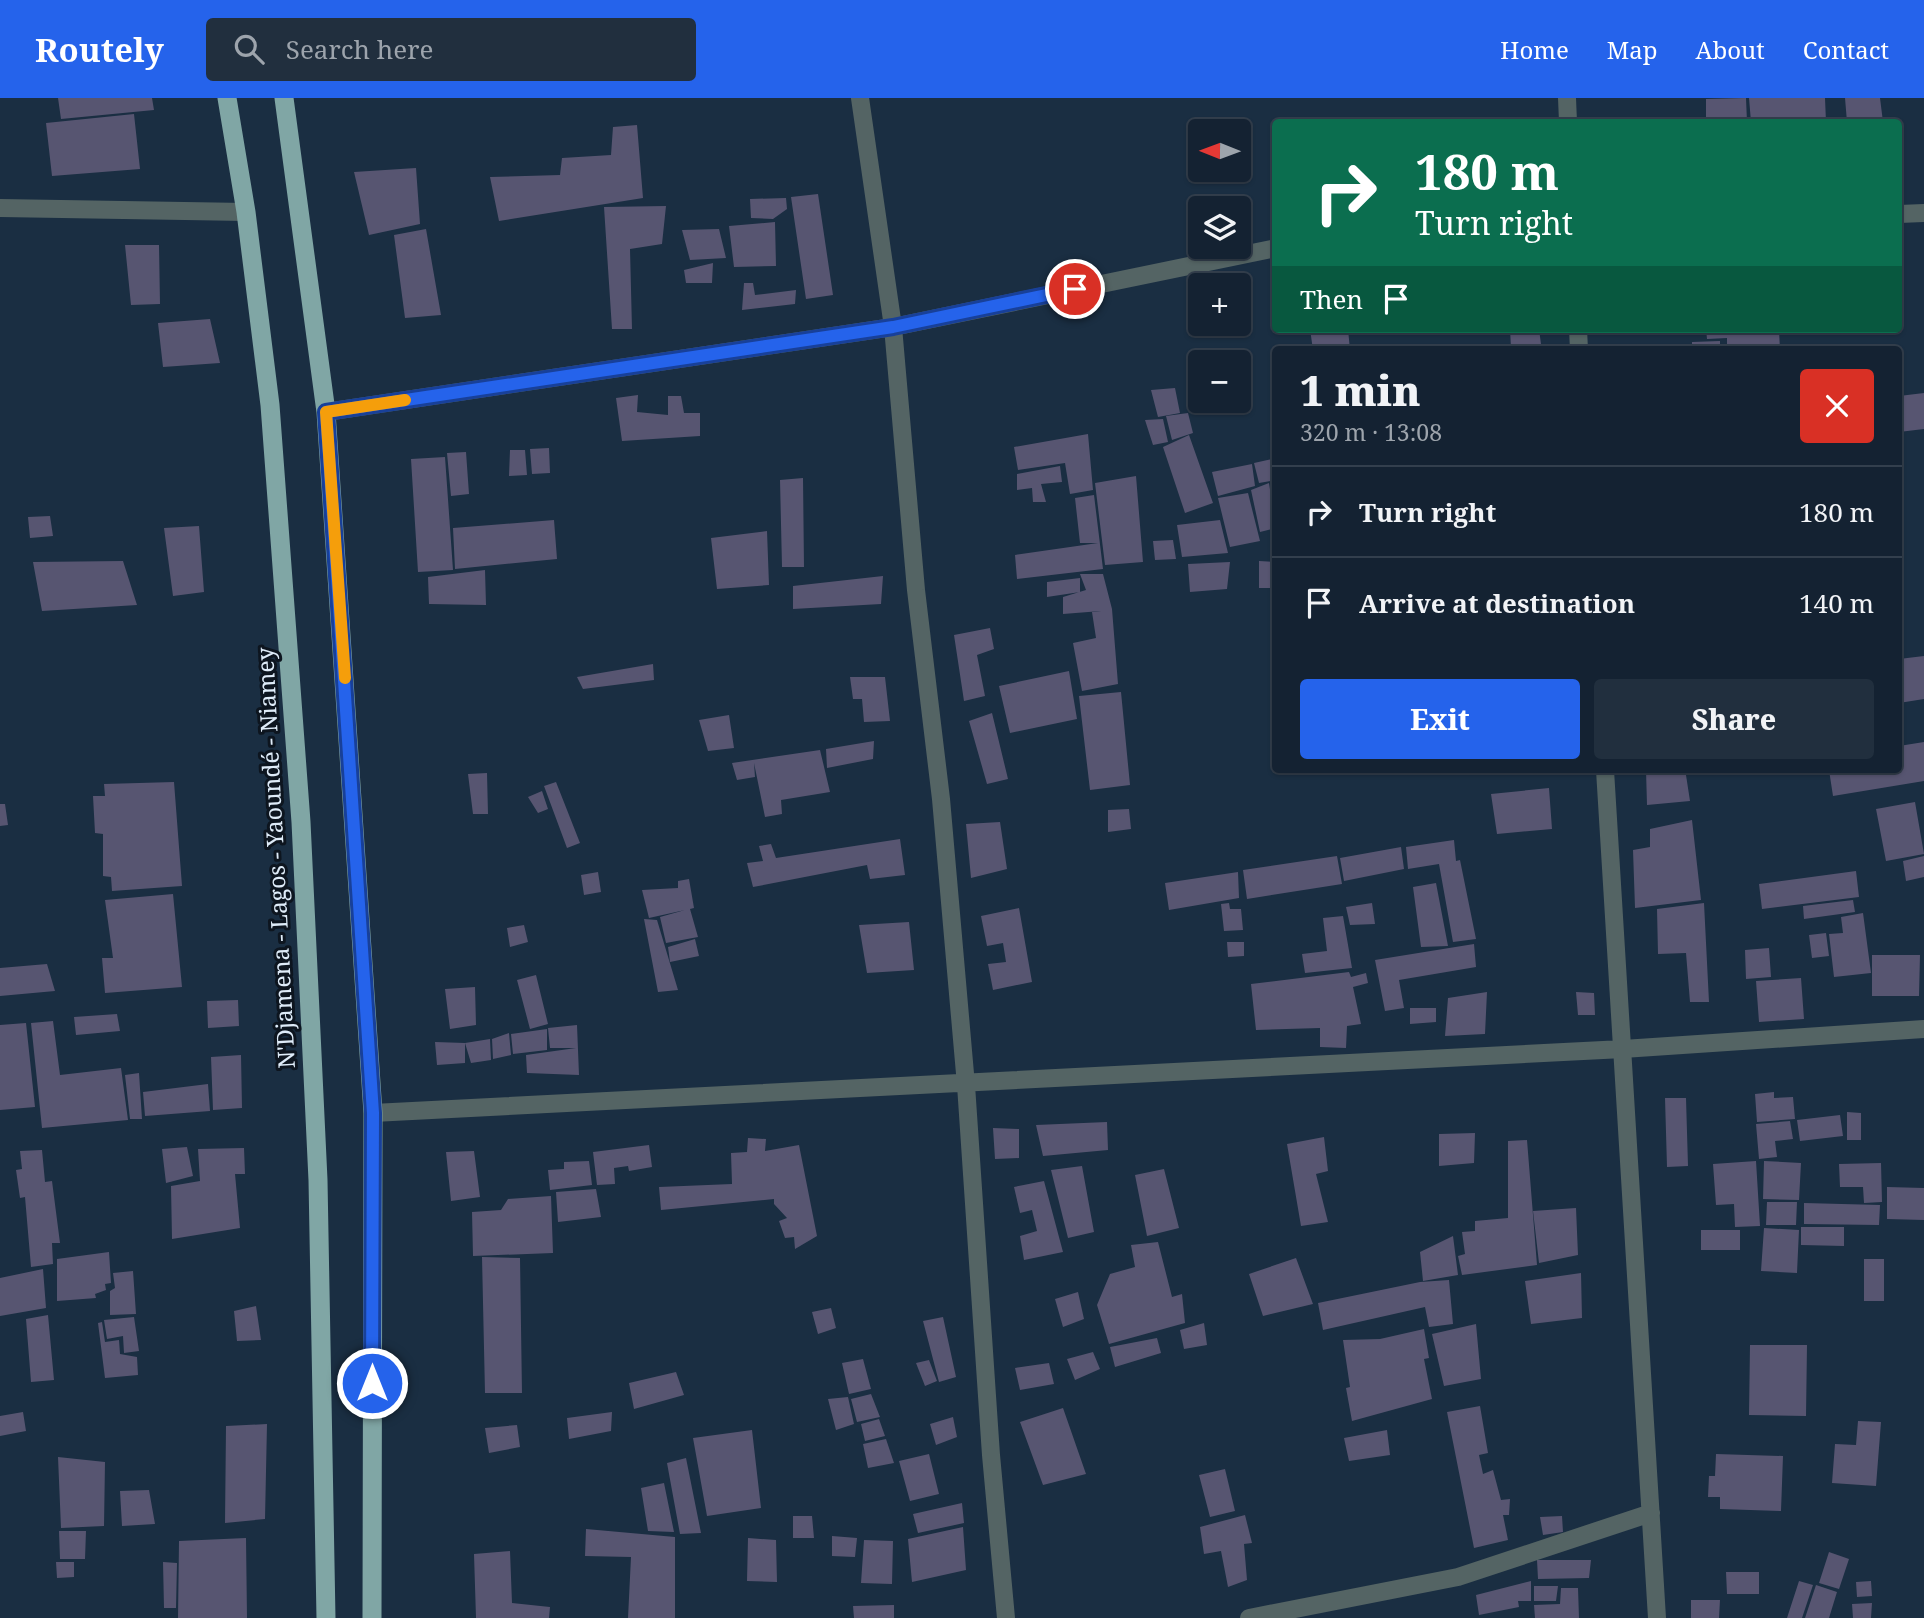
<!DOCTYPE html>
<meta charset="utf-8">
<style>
:root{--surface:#142232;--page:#212f3e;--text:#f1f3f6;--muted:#9da4ac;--line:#333f4d;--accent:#2563eb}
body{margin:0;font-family:"Noto Serif",serif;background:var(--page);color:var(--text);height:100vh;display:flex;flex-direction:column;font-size:26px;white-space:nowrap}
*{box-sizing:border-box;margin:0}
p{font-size:23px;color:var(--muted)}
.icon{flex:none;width:38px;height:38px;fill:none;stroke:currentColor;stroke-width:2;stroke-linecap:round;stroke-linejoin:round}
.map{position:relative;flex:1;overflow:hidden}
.sheet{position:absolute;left:1272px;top:248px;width:630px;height:427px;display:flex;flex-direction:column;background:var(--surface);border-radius:7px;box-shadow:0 2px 5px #0004,0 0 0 2px var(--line)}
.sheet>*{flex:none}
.guide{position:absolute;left:1272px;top:21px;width:630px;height:214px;border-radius:7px;box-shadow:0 2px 5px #0004,0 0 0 2px var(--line);background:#0b6e4f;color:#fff;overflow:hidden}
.needle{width:46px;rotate:271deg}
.buttons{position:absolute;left:1188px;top:21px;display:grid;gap:14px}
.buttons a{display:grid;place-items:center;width:63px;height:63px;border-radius:7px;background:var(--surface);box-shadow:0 2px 5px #0004,0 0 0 2px var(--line);font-size:35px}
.pin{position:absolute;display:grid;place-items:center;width:60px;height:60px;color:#fff;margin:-30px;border:4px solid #fff;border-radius:50%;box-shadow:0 2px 7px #0007}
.me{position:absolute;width:77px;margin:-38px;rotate:0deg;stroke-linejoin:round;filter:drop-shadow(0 0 5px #0008)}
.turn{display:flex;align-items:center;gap:24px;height:147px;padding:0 28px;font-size:32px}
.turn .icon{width:91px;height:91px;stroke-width:2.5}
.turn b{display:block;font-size:49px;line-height:60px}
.then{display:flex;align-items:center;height:66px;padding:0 28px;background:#0003;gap:14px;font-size:26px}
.round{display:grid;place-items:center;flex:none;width:74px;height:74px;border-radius:7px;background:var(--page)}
.overview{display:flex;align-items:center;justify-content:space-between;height:119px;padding:0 28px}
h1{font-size:42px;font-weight:800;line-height:52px}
.button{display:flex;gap:14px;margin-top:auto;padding:14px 28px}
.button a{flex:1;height:80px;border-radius:7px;background:var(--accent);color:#fff;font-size:28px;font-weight:800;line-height:80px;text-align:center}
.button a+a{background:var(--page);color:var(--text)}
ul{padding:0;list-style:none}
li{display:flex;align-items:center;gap:21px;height:91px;padding:0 28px;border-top:2px solid var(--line)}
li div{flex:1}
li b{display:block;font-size:26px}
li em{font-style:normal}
header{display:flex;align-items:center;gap:42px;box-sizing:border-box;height:98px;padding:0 35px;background:var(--accent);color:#fff}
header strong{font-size:33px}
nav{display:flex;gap:38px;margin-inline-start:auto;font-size:24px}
.search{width:490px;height:63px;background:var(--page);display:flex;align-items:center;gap:18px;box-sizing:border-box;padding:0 24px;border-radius:7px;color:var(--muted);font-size:26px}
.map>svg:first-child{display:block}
.building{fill:#575571}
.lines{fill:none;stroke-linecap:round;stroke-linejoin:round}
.minor{stroke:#546464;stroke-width:18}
.trunk{stroke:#80a6a5;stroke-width:19}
.route-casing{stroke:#184099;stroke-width:18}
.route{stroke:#2563eb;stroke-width:12}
.slow{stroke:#f59e0b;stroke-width:12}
.labels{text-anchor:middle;stroke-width:6;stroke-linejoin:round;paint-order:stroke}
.street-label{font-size:23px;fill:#dfecf9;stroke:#0d151f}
</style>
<header>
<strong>Routely</strong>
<div class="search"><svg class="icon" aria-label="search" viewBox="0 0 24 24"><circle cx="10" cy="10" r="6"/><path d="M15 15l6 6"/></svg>Search here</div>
<nav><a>Home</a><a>Map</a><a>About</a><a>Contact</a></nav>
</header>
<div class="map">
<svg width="1924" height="1520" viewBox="0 0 1924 1520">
<rect width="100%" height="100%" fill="#1a2e42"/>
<path class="building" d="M58 0H152L154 12 61 21Z
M1746 0 1747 24H1706V1Z
M1749 0H1825L1826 24H1751Z
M1845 0H1880L1883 24H1847Z
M134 16 140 71 52 78 46 25Z
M637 27 643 100 499 123 490 79 560 77 562 60 611 57 613 29Z
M416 70 420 126 369 137 354 74Z
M818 96 833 197 806 201 791 99Z
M786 100 787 111 773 121 751 120 750 101Z
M666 108 662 146 630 151 632 231H612L604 109Z
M775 124 776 168 734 169 729 128Z
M426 131 441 217 405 220 394 137Z
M719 131 726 160 690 162 682 132Z
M125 147H159L160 206 131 207Z
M713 165 712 185H686L684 172Z
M744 185H753L755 197 796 192 795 206 742 212Z
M210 221 220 265 163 269 158 225Z
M1310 231H1348L1350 252H1313Z
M1510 231H1539L1541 246 1511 250Z
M1706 231 1779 232 1780 252H1727V240L1707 241Z
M1720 243V252H1692V244Z
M1175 290 1180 315 1158 319 1151 292Z
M1924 295V331L1899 334V298Z
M638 297 637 314 668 317V298H681L684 315H700V338L622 343 616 300Z
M1188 315 1193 335 1172 342 1166 318Z
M1163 321 1168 344 1153 347 1145 322Z
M1088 336 1093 392 1070 396 1065 365 1018 372 1014 349Z
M1189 337 1213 405 1185 415 1163 349Z
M549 350 550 375 532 376 530 351Z
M510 352H525L527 377 509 378Z
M466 354 469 396 451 398 447 355Z
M445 359 453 472 418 474 411 361Z
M1276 360V382L1259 385 1254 365Z
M1252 366 1255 388 1218 398 1212 374Z
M1060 368 1062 384 1041 386 1046 404H1033L1032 390 1017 392V376Z
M1136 378 1143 464 1105 467 1095 385Z
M803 380 804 469H782L780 382Z
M1269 385 1276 430 1260 434 1251 392Z
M1248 395 1260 443 1230 449 1218 400Z
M1094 397 1103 471 1017 481 1015 457 1098 445H1080L1075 400Z
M50 418 53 438 30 440 28 419Z
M554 422 557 461 455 471 453 430Z
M1220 422 1228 455 1182 459 1177 427Z
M199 428 204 494 173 498 164 430Z
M767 433 769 487 717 491 711 440Z
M1173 442 1176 461 1155 462 1153 443Z
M123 463 137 507 42 513 33 464Z
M1259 463 1276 464V490H1259Z
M1230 464 1227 491 1190 494 1188 466Z
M485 472 486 507 429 506 428 479Z
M1080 476H1103L1112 511 1118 586 1082 593 1073 545 1096 540 1092 514 1101 513 1063 516V499L1086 492Z
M883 478 881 506 793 511V488Z
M1080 480V494L1047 499V484Z
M990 530 994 551 977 557 985 598 964 603 954 537Z
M1924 558V601L1899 605V561Z
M653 566 654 582 583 591 577 579Z
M1069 573 1077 621 1010 635 999 588Z
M850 579H885L890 623 864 624 862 601H853Z
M1121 594 1130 687 1090 692 1079 598Z
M992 615 1008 681 987 686 969 623Z
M729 617 734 650 708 653 699 622Z
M874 643 873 661 827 670 826 651Z
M1924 644V683L1833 698 1829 672H1899V648Z
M820 652 830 694 781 702 782 716 765 719 754 665 755 679 737 682 732 665Z
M1646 672H1669V676L1686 677 1690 703 1647 707Z
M487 675 488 716H473L468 676Z
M174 684 182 788 112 793 111 779 103 778V736L95 735 93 698H105L104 686Z
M556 684 580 745 567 750 544 688Z
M1549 690 1552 731 1497 736 1491 696Z
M542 693 548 711 538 715 528 699Z
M1915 704 1924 756 1886 763 1876 711Z
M0 706H5L8 727 0 728Z
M1129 711 1131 731 1108 734V712Z
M1692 722 1701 802 1635 810 1633 752 1650 749V731Z
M1000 724 1007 771 971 780 966 726Z
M900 741 905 777 870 781 867 767 753 789 747 765 763 763 759 748 771 746 776 760Z
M1454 742 1456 763 1460 762 1476 841 1453 844 1439 766 1408 771 1406 749Z
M1401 749 1404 771 1344 783 1340 760Z
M1337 758 1342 786 1247 801 1243 772Z
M1924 758V779L1906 783 1903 763Z
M1856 773 1859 799 1762 811 1759 786Z
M598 774 601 794 584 797 581 777Z
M1238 774 1239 800 1169 812 1165 785Z
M689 781 694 810 690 811 698 839 666 845 660 819 685 812 649 820 642 792 678 790V783Z
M1436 785 1448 848 1421 849 1413 789Z
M173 796 182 889 105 895 102 860H113L105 802Z
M1853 802 1855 814 1804 821 1803 808Z
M1229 805 1230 811H1241L1243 832 1224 833 1221 806Z
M1372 805 1375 826 1350 827 1346 809Z
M1704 805 1709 904H1690L1686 855 1658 856 1657 811Z
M1019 810 1032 884 993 892 988 866 1006 864 1003 845 987 848 981 818Z
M1863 815 1871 875 1834 879 1829 836 1843 835 1841 819Z
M1343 818 1352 870 1305 875 1302 856 1327 853 1323 820Z
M644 821 657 822 678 892 658 894Z
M909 824 914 872 867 875 859 827Z
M524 827 528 844 510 849 507 830Z
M1826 835 1829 858 1812 860 1809 837Z
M695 841 699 858 670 864 668 849Z
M1227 844H1244V858L1228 859Z
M1474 846 1476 869 1399 882 1404 910 1385 913 1375 862Z
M1769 850 1771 879 1746 881 1745 852Z
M1872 857H1920L1919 898H1872Z
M47 866 55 893 0 898V870Z
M1349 874 1351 879 1366 875 1368 885 1353 889 1361 926 1347 928 1346 950 1320 949V930L1256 932 1251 886Z
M536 877 548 926 530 931 517 882Z
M1801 880 1804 921 1759 924 1756 883Z
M475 889 476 927 450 931 445 891Z
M1487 894 1485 936 1445 938 1448 900Z
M1576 894 1594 895 1595 917H1578Z
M238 902 239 928 208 930 207 903Z
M1410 910H1436V924L1410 926Z
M117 916 120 933 76 937 74 919Z
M53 923 60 977 121 970 128 1022 42 1030 31 925Z
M26 925 35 1009 0 1012V927Z
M577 927 579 977 527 975 526 957 576 950H550L548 930Z
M547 931V952L513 956 511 936Z
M509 935 511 957 493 961 492 941Z
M490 941 491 962 471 965 465 945Z
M435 944 465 945V965L437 967Z
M241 957 242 1010 213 1012 211 959Z
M139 975 142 1021H130L125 977Z
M208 986 210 1013 145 1018 143 994Z
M1774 994V1000L1793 999 1795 1021 1757 1024 1755 996Z
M1665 1000H1686L1688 1068 1667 1069Z
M1847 1014 1861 1015V1042H1847Z
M1840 1017 1843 1038 1800 1043 1797 1022Z
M1790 1023 1793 1041 1775 1043 1777 1059 1759 1061 1756 1026Z
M1107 1024 1108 1052 1043 1058 1036 1027Z
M993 1030 1019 1031V1060L995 1061Z
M1475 1035 1474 1065 1439 1068V1036Z
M1324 1039 1328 1073 1316 1076 1328 1124 1301 1128 1287 1046Z
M748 1040 766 1041 765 1053 799 1047 817 1138 795 1151 794 1139 785 1140 779 1123 787 1120 774 1106V1101L661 1112 659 1089 732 1086 731 1055 747 1054Z
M1527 1042 1537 1167 1462 1177 1458 1158 1465 1156 1462 1134 1475 1133V1123L1508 1120V1043Z
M649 1047 652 1069 629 1073 628 1068 614 1070 615 1086 597 1087 593 1054Z
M187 1049 193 1078 166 1085 162 1051Z
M244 1050 245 1076H235L240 1130 172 1141 171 1088 200 1083 198 1051Z
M42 1052 45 1084 52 1083 60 1145H52L53 1166 31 1169 25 1099 20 1100 16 1072 22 1071 20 1053Z
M474 1053 480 1099 451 1103 446 1054Z
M589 1063 592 1087 550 1092 548 1072 564 1071V1064Z
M1756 1063 1760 1128 1735 1129 1734 1106 1716 1107 1713 1066Z
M1764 1063 1801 1065 1799 1102 1763 1101Z
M1881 1065 1882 1104 1864 1105 1863 1089H1840L1839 1066Z
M1082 1068 1094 1134 1068 1140 1051 1072Z
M1164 1071 1179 1130 1147 1138 1135 1077Z
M1044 1083 1063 1154 1024 1162 1020 1138 1037 1133 1032 1112 1020 1115 1014 1089Z
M1887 1089 1924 1090V1122L1887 1121Z
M596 1091 601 1119 558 1124 556 1094Z
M551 1098 553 1155 473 1158 472 1114 501 1112 508 1101Z
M1767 1104H1797L1796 1127H1766Z
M1804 1105 1880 1107 1879 1127 1804 1126Z
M1576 1110 1578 1157 1539 1165 1533 1113Z
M1801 1129H1844V1148L1801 1147Z
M1764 1130 1799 1132 1797 1175 1761 1173Z
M1701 1132H1740V1152H1701Z
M1453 1138 1458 1177 1423 1183 1420 1154Z
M1158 1144 1172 1199 1182 1196 1185 1225 1109 1246 1097 1207 1110 1176 1135 1169 1131 1147Z
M109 1154 111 1185 105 1186 106 1192 95 1196 96 1200 57 1203V1161Z
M482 1159 520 1160 522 1295H485Z
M1296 1160 1313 1206 1263 1218 1249 1176Z
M1864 1161H1884V1203H1864Z
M43 1171 46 1210 0 1218V1180Z
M133 1173 136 1216 110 1217V1193L115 1190 113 1175Z
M1581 1175 1582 1220 1531 1226 1525 1183Z
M1449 1182 1453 1226 1429 1229 1425 1209 1323 1232 1318 1205 1420 1184Z
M1078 1194 1084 1221 1063 1229 1055 1201Z
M256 1208 261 1242 237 1243 234 1213Z
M831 1210 836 1230 818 1236 812 1214Z
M48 1217 54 1282 31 1284 26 1221Z
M134 1219 139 1253 124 1255 123 1238 107 1241 104 1222Z
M943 1219 956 1279 939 1284 923 1223Z
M102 1224 105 1244 119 1242 120 1256 137 1259 138 1277 105 1280 98 1225Z
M1204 1225 1207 1247 1184 1251 1180 1232Z
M1476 1226 1481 1281 1444 1288 1432 1236Z
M1424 1231 1429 1260 1424 1261 1432 1301 1352 1323 1346 1290 1350 1289 1343 1242 1380 1241Z
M1157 1240 1161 1255 1115 1269 1110 1249Z
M1750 1247H1807L1806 1318 1749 1317Z
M1093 1254 1100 1271 1075 1282 1067 1261Z
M863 1261 871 1291 849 1296 842 1265Z
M929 1262 937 1283 925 1288 916 1265Z
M1049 1265 1054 1286 1020 1292 1015 1270Z
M676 1274 684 1297 634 1311 629 1285Z
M871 1296 880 1319 857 1324 851 1301Z
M848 1299 854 1326 836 1332 828 1301Z
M1480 1308 1488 1355 1479 1357 1483 1376 1493 1372 1501 1402 1510 1401 1509 1417H1503L1508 1442 1474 1450 1447 1314Z
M1063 1310 1086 1376 1043 1387 1020 1324Z
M23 1314 26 1333 0 1338V1318Z
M612 1314 611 1333 569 1341 567 1320Z
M953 1319 957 1339 936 1347 930 1326Z
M879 1321 885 1338 865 1343 861 1326Z
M1858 1323 1881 1324 1876 1388 1832 1385 1835 1346 1856 1347Z
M267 1326 265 1421 225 1425 226 1328Z
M517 1327 520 1349 489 1355 485 1330Z
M752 1332 761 1410 707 1418 693 1340Z
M1387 1332 1390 1357 1349 1363 1344 1340Z
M886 1341 894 1365 868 1370 863 1346Z
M929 1356 939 1396 910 1403 899 1363Z
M1716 1356 1783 1358 1781 1413 1720 1411V1399H1708L1709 1378H1715Z
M58 1359 105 1364 104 1428 61 1430Z
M686 1360 701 1435 680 1436 667 1365Z
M1225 1371 1235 1413 1210 1419 1199 1377Z
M664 1385 674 1434 648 1433 641 1390Z
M149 1392 155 1426 122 1428 120 1393Z
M962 1405 964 1425 918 1435 913 1416Z
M1245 1417 1252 1445 1244 1446 1247 1482 1228 1489 1221 1453 1204 1456 1200 1429Z
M793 1418H812L814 1440H793Z
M1562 1418 1563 1434 1543 1437 1540 1419Z
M963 1429 966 1472 912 1484 908 1441Z
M586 1431 675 1439V1520H628L631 1459 585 1458Z
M59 1433H86L85 1461H60Z
M832 1438 857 1440 855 1459 832 1458Z
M246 1440 247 1520H178L179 1443Z
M748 1440 776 1442 777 1484 747 1483Z
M864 1442 893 1443 892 1486 861 1485Z
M510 1453 512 1505 550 1509 549 1520H476L474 1456Z
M1829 1454 1849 1461 1839 1491 1819 1485Z
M1537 1462H1591L1589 1480 1538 1481Z
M56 1464H74V1479L57 1480Z
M163 1464 177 1465 176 1510H164Z
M1726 1474H1759V1496H1727Z
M1531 1483V1503H1518L1519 1509 1479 1517 1476 1497Z
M1799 1483 1813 1487 1802 1520H1787Z
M1871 1483 1872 1498 1857 1499 1856 1484Z
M1816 1487 1837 1494 1829 1520H1805Z
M1534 1488H1558L1556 1503H1534Z
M1561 1490H1578L1579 1520H1535L1534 1507 1560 1506Z
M1691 1502H1720L1719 1520H1691Z
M1872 1505 1871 1520H1853L1852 1506Z
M894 1507V1520H854L853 1508Z"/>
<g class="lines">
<path class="minor" d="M860 0 893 229 916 492 941 701 966 987 991 1357 1006 1520
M1567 0 1568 24
M0 110 246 114
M1899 116 1924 115
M1578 231 1579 252
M326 314 893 229 1276 150
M1605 672 1657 1520
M373 1015 1623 951 1924 931
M1249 1520 1458 1479 1651 1415"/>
<path class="trunk" d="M227 0 246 114 270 307 301 724 318 1082 326 1520
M284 0 326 314 373 1015 372 1520"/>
</g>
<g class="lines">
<g class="route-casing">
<path id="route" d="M372 1285 373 1015 326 314 893 229 1075 191"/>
</g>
<use href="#route" class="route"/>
<path class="slow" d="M345 580 326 314 405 302"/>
</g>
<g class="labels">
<g class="street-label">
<text transform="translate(276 760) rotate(-93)" y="8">N'Djamena - Lagos - Yaoundé - Niamey</text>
</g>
</g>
</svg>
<div class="buttons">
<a><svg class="needle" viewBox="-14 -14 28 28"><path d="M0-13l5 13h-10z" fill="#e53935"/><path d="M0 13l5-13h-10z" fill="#9da4ac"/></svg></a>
<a><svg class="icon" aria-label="layers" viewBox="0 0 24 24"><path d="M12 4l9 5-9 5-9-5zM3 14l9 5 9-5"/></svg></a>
<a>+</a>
<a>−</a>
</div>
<div class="pin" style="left:1075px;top:191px;background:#d93025"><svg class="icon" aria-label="arrive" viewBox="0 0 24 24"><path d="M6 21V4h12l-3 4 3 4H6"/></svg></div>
<svg class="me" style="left:372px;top:1285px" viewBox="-20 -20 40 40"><circle r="17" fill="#2563eb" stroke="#fff" stroke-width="3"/><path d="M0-11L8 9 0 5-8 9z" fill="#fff"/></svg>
<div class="guide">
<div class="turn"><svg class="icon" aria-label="right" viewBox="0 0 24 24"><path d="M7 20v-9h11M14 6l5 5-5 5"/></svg><div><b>180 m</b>Turn right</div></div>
<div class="then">Then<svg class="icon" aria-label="arrive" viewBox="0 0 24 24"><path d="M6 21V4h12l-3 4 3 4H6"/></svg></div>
</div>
<section class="sheet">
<div class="overview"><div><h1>1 min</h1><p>320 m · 13:08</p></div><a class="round" style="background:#d93025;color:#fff"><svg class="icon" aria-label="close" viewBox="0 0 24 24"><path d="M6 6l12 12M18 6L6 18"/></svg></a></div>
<ul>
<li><svg class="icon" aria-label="right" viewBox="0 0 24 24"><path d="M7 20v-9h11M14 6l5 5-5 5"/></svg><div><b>Turn right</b></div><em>180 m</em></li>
<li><svg class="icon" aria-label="arrive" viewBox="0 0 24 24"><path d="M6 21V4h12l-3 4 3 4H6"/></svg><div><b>Arrive at destination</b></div><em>140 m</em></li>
</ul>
<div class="button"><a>Exit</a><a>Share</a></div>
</section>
</div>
